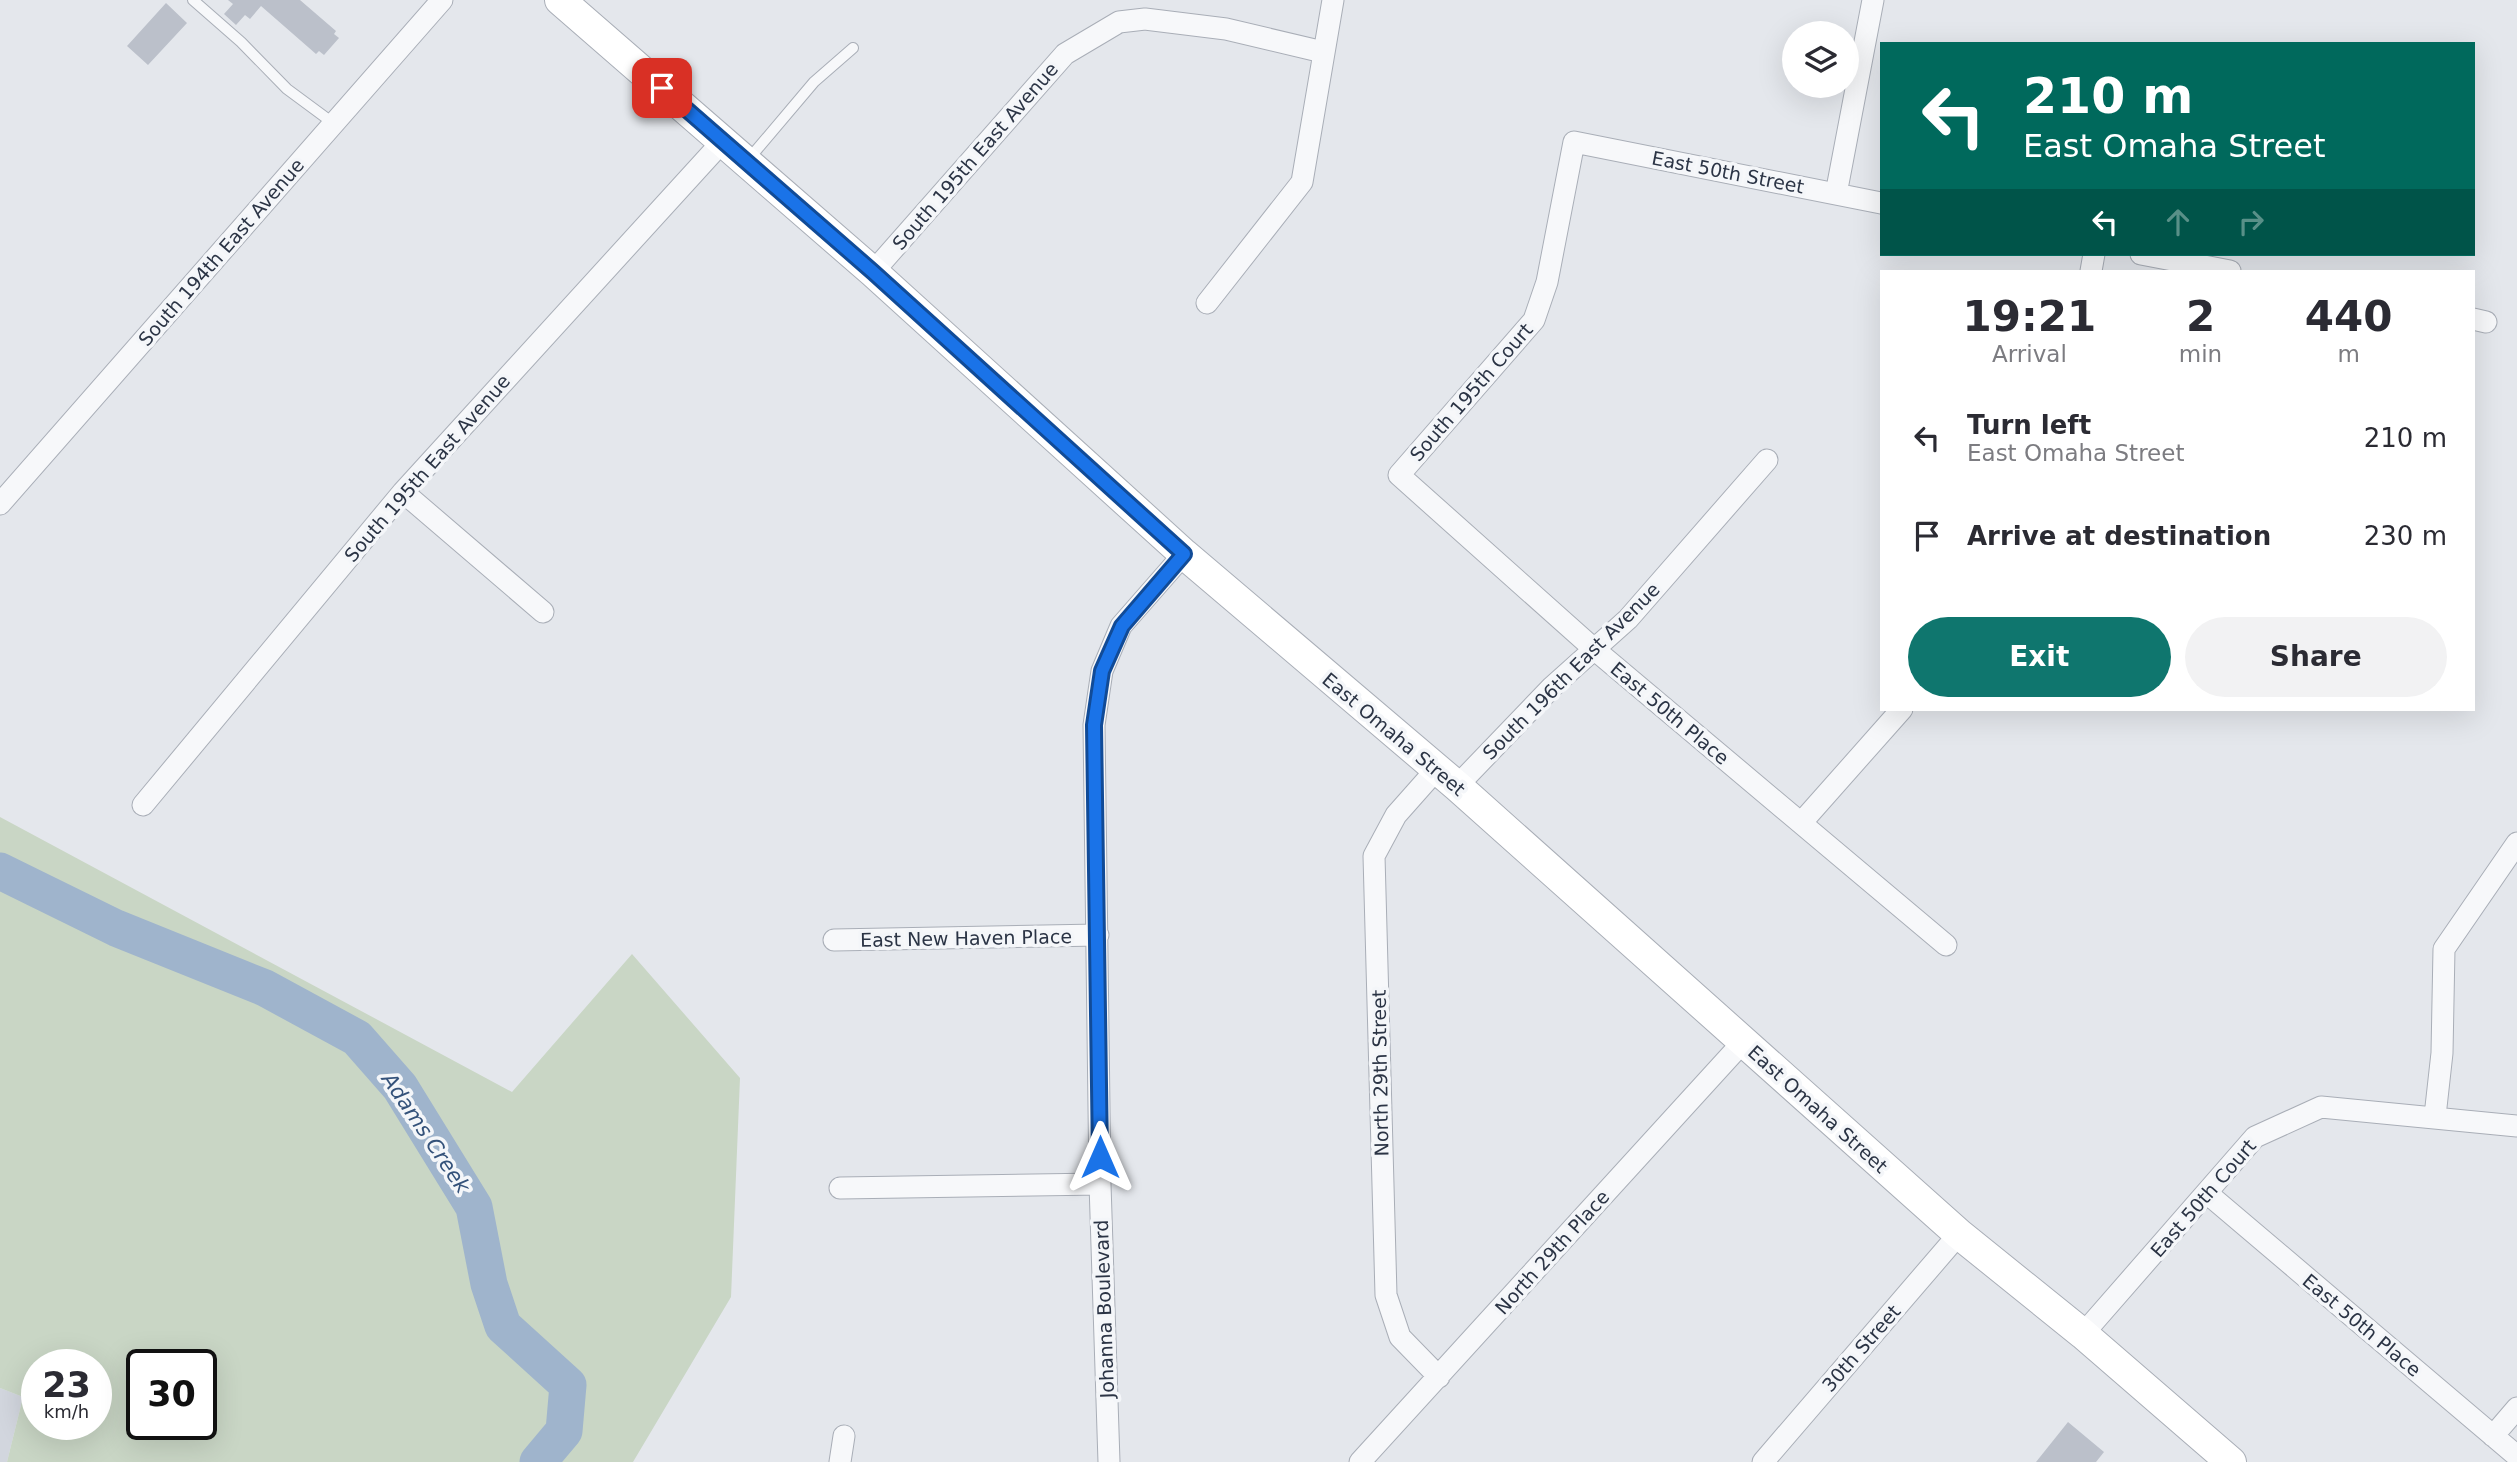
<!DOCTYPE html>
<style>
:root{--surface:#fff;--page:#f2f2f3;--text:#2b2b33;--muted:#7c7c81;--accent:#0f766e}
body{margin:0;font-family:"DejaVu Sans",sans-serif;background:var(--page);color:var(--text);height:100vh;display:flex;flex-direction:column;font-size:26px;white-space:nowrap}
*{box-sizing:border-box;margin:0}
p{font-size:23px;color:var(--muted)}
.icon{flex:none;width:38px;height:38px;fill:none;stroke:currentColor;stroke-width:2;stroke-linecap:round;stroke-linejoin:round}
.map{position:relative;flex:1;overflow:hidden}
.details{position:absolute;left:1880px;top:270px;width:595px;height:441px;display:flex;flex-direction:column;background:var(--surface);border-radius:0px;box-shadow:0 7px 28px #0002}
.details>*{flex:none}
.hud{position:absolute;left:1880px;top:42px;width:595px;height:214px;border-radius:0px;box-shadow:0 7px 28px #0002;background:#00695c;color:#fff;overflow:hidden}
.controls{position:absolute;left:1782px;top:21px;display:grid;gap:14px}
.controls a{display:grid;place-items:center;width:77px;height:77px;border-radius:50%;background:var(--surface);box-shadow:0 7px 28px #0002;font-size:35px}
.speed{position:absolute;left:21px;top:1349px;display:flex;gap:14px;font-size:35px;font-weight:700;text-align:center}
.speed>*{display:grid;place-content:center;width:91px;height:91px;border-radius:50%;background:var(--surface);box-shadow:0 7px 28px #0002;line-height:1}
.speed small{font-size:18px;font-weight:400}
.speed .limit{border:4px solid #111;border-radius:10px;background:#fff;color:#111}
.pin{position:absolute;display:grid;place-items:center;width:60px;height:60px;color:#fff;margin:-30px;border-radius:14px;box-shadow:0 4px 10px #0006}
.me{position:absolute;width:77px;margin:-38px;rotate:0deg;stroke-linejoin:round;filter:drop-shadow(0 0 5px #0008)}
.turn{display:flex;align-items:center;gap:24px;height:147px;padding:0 28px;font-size:32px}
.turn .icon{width:91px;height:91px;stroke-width:2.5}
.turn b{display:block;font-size:49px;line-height:60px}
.lanes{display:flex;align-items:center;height:66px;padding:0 28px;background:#0003;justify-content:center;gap:35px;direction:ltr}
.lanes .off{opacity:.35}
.eta{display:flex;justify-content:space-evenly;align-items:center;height:119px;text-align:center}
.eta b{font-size:42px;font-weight:700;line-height:49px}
.primary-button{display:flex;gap:14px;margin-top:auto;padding:14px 28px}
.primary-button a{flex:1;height:80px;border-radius:42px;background:var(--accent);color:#fff;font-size:28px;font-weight:700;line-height:80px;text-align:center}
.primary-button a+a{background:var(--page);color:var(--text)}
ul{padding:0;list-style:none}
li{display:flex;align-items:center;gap:21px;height:98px;padding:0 28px}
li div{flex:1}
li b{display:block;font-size:26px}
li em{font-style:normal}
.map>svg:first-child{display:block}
.built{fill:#d2d6de}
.green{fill:#c9d6c5;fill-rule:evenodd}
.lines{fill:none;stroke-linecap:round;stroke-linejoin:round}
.river{stroke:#9fb4cc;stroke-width:37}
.building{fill:#bbc0ca}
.lane-casing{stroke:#a9aeb7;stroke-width:12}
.street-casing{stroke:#a9aeb7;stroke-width:23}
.secondary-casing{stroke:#a9aeb7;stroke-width:32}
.lane{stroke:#f7f8fa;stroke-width:10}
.street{stroke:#f7f8fa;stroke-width:21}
.secondary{stroke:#fff;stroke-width:30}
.route-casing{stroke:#114b97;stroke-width:18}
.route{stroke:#1a73e8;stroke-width:12}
.labels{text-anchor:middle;stroke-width:7;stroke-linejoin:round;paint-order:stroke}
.street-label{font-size:19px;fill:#2b3445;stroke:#f4f6f9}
.water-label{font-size:21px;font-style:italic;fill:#34527a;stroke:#f4f6f9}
</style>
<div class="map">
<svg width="2517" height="1462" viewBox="0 0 2517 1462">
<rect width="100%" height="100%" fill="#e4e7ec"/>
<path class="built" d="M0 1388 23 1397 7 1462H0Z"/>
<path class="green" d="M0 817 512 1092 632 954 740 1078 731 1297 633 1462H7L23 1397 0 1388ZM37 1365H96V1424H37ZM142 1365H201V1424H142Z"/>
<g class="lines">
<path class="river" d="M0 871 116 928 265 988 357 1038 400 1087 474 1207 489 1284 503 1326 568 1385 564 1431 538 1462"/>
</g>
<path class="building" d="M228 0H300L336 31 334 34 339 38 324 55 319 51 316 54 261 6 250 19 245 15 236 25 224 14 233 4Z
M166 3 187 23 148 65 127 46Z
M2068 1422 2104 1452 2096 1462H2036Z"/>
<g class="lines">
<g class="lane-casing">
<path id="lane" d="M193 0 241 42 287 89 333 123
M748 160 814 82 853 48"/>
</g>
<g class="street-casing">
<path id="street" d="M1836 194 1873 0
M1881 203 1574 142 1547 282 1534 320 1399 475 1594 649 1946 945
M2141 254 2230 271
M2091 271 2094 254
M873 272 1065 54 1119 22 1145 19 1226 29 1323 52
M1207 303 1302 182 1333 0
M2473 319 2486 322
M403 492 543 612
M0 504 442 0
M1435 771 1396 815 1374 856 1386 1295 1400 1337 1439 1377
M1457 786 1552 687 1628 619 1767 460
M143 805 403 492 723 141
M1801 823 1902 709
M834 940 1098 935
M2435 1116 2442 1053 2444 949 2517 843
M840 1188 1100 1184
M2208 1194 2517 1456
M2083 1334 2255 1137 2321 1107 2517 1126
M2493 1436 2517 1408
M840 1462 844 1436
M1109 1462 1100 1184 1094 725 1102 671 1121 626 1184 554
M1360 1462 1743 1042
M1763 1462 1959 1234"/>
</g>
<g class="secondary-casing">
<path id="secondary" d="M560 0 873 272 1184 554 1457 786 1959 1234 2083 1334 2231 1462"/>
</g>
<use href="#lane" class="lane"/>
<use href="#street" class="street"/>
<use href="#secondary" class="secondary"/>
</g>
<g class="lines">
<g class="route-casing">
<path id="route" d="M662 88 873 272 1184 554 1122 626 1102 671 1094 725 1100 1157"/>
</g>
<use href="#route" class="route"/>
</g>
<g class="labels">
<g class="street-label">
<text transform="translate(975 156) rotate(-49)" y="7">South 195th East Avenue</text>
<text transform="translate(1728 172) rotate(11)" y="7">East 50th Street</text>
<text transform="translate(221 252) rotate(-49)" y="7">South 194th East Avenue</text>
<text transform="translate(1471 392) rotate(-49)" y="7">South 195th Court</text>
<text transform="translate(427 468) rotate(-49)" y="7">South 195th East Avenue</text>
<text transform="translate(1571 671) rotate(-45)" y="7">South 196th East Avenue</text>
<text transform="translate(1670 713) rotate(40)" y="7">East 50th Place</text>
<text transform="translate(1394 734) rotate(40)" y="7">East Omaha Street</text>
<text transform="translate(966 938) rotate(-1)" y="7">East New Haven Place</text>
<text transform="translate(1380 1073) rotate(-91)" y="7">North 29th Street</text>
<text transform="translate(1818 1109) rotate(42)" y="7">East Omaha Street</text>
<text transform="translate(2203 1198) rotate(-49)" y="7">East 50th Court</text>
<text transform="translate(1552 1252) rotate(-48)" y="7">North 29th Place</text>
<text transform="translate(1104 1309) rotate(-92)" y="7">Johanna Boulevard</text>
<text transform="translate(2362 1325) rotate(40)" y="7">East 50th Place</text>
<text transform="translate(1861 1348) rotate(-49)" y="7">30th Street</text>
</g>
<g class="water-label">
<text transform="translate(426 1133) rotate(56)" y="7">Adams Creek</text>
</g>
</g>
</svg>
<div class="controls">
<a><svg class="icon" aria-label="layers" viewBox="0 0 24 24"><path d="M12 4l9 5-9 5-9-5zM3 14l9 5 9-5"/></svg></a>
</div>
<div class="speed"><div>23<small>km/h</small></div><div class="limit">30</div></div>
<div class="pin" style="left:662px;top:88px;background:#d93025"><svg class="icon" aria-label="arrive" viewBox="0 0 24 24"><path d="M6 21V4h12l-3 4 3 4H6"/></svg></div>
<svg class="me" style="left:1100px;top:1157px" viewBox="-20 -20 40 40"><path d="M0-17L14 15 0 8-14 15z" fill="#1a73e8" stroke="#fff" stroke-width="4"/></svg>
<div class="hud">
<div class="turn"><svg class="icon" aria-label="left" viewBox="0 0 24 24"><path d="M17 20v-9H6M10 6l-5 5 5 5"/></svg><div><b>210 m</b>East Omaha Street</div></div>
<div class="lanes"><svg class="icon" aria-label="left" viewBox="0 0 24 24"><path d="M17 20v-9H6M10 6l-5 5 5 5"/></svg><svg class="icon off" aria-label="ahead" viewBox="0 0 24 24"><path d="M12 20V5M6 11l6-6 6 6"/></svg><svg class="icon off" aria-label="right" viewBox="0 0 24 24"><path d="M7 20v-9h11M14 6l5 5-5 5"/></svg></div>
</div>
<section class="details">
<div class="eta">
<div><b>19:21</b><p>Arrival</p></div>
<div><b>2</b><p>min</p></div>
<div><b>440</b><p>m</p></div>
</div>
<ul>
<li><svg class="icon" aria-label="left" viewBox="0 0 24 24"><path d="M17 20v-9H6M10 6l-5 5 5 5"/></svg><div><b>Turn left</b><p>East Omaha Street</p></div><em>210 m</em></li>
<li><svg class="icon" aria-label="arrive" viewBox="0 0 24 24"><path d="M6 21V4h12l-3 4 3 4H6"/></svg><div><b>Arrive at destination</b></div><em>230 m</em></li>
</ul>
<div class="primary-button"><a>Exit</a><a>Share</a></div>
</section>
</div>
